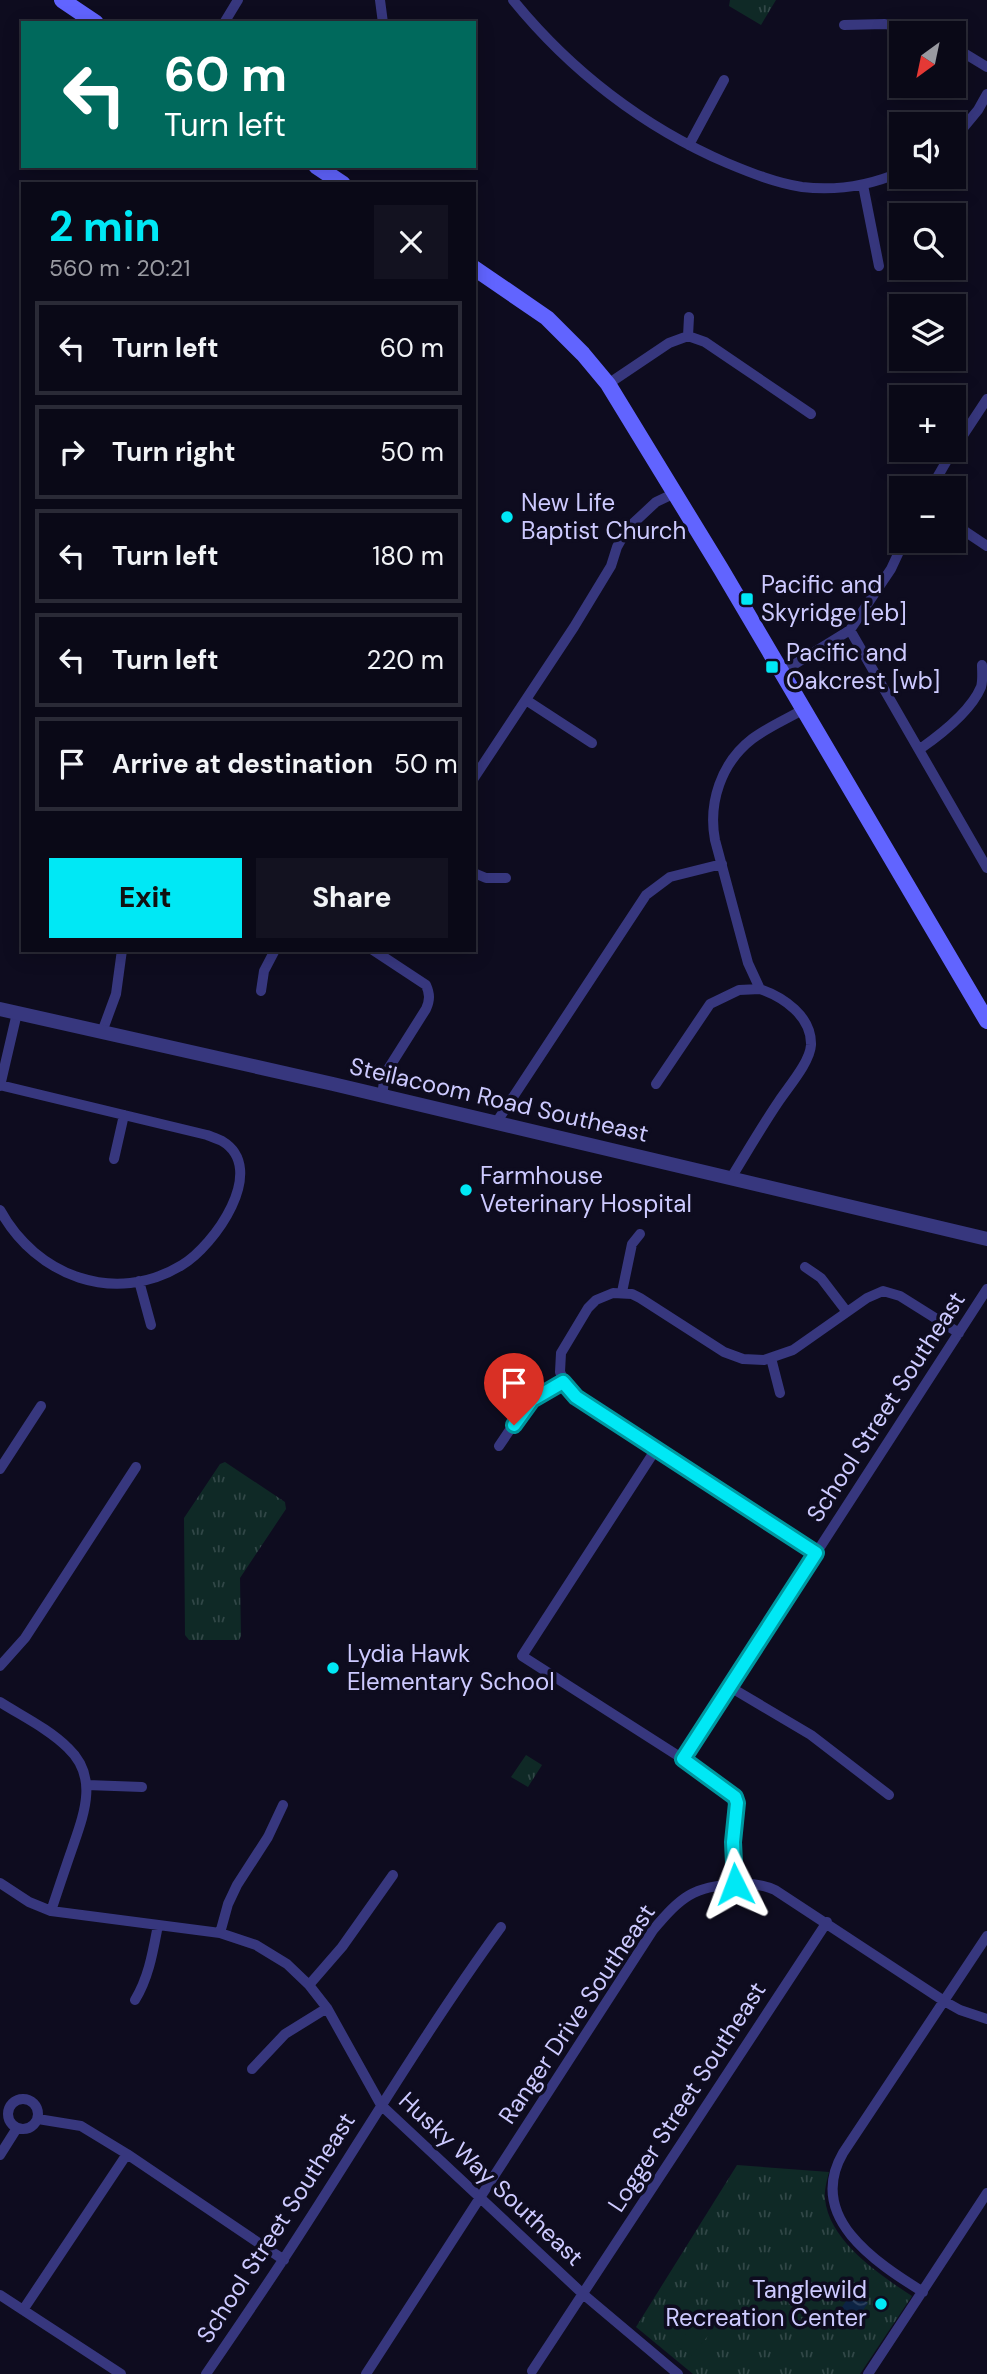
<!DOCTYPE html>
<meta charset="utf-8">
<style>
:root{--surface:#0a0917;--page:#131220;--text:#f1f3f6;--muted:#999aa1;--line:#2a2a36;--accent:#00e8f5}
body{margin:0;font-family:"DM Sans",sans-serif;background:var(--page);color:var(--text);height:100vh;display:flex;flex-direction:column;font-size:26px;white-space:nowrap}
*{box-sizing:border-box;margin:0}
p{font-size:23px;color:var(--muted)}
.icon{flex:none;width:38px;height:38px;fill:none;stroke:currentColor;stroke-width:2;stroke-linecap:round;stroke-linejoin:round}
.map{position:relative;flex:1;overflow:hidden}
.details{position:absolute;left:21px;top:182px;width:455px;height:770px;display:flex;flex-direction:column;background:var(--surface);border-radius:0px;box-shadow:0 4px 18px #0003,0 0 0 2px var(--line)}
.details>*{flex:none}
.banner{position:absolute;left:21px;top:21px;width:455px;height:147px;border-radius:0px;box-shadow:0 4px 18px #0003,0 0 0 2px var(--line);background:#00695c;color:#fff;overflow:hidden}
.needle{width:46px;rotate:213deg}
.buttons{position:absolute;left:889px;top:21px;display:grid;gap:14px}
.buttons a{display:grid;place-items:center;width:77px;height:77px;border-radius:0px;background:var(--surface);box-shadow:0 4px 18px #0003,0 0 0 2px var(--line);font-size:35px}
.pin{position:absolute;display:grid;place-items:center;width:60px;height:60px;color:#fff;margin:-72px -30px;border-radius:50% 50% 50% 0;rotate:-45deg;box-shadow:0 0 7px #0007}
.pin .icon{rotate:45deg}
.me{position:absolute;width:77px;margin:-38px;rotate:357deg;stroke-linejoin:round;filter:drop-shadow(0 0 5px #0008)}
.turn{display:flex;align-items:center;gap:24px;height:147px;padding:0 28px;font-size:32px}
.turn .icon{width:91px;height:91px;stroke-width:2.5}
.turn b{display:block;font-size:49px;line-height:60px}
.round{display:grid;place-items:center;flex:none;width:74px;height:74px;border-radius:0px;background:var(--page)}
.headline{display:flex;align-items:center;justify-content:space-between;height:119px;padding:0 28px}
h1{font-size:42px;font-weight:800;line-height:52px;color:var(--accent)}
.primary-button{display:flex;gap:14px;margin-top:auto;padding:14px 28px}
.primary-button a{flex:1;height:80px;border-radius:0px;background:var(--accent);color:#111;font-size:28px;font-weight:800;line-height:80px;text-align:center}
.primary-button a+a{background:var(--page);color:var(--text)}
ul{padding:0;list-style:none}
li{display:flex;align-items:center;gap:21px;height:94px;margin:0 14px 10px;padding:0 14px;border:4px solid var(--line);border-radius:0px}
li div{flex:1}
li b{display:block;font-size:26px}
li em{font-style:normal}
.map>svg:first-child{display:block}
.grass{fill:url(#grass-tufts)}
.pitch{fill:#0f2926}
.water{fill:url(#water-waves)}
.lines{fill:none;stroke-linecap:round;stroke-linejoin:round}
.minor{stroke:#37377e;stroke-width:10}
.tertiary{stroke:#37377e;stroke-width:14}
.secondary{stroke:#6164ff;stroke-width:16}
.route-casing{stroke:#00979f;stroke-width:18}
.route{stroke:#00e8f5;stroke-width:12}
.poi-dot{fill:#00e8f5;stroke:#0e0c1f;stroke-width:2.5}
.labels{text-anchor:middle;stroke-width:7;stroke-linejoin:round;paint-order:stroke}
.poi-label{font-size:24px;fill:#cdcaff;stroke:#0e0c1f;text-anchor:start}
.street-label{font-size:24px;fill:#cdcaff;stroke:#0e0c1f}
</style>
<div class="map">
<svg width="987" height="2374" viewBox="0 0 987 2374">
<defs>
<pattern id="grass-tufts" width="24" height="20" patternUnits="userSpaceOnUse" patternTransform="scale(1.75)"><rect width="24" height="20" fill="#0f2926"/><path d="M3 7l-1-3M5 7V3M7 7l1-3M15 17l-1-3M17 17v-4M19 17l1-3" fill="none" stroke="#314747"/></pattern>
<pattern id="water-waves" width="16" height="10" patternUnits="userSpaceOnUse" patternTransform="scale(1.75)"><rect width="16" height="10" fill="#0c2343"/><path d="M0 5q4-4 8 0t8 0" fill="none" stroke="#2e425f"/></pattern>
</defs>
<rect width="100%" height="100%" fill="#0e0c1f"/>
<path class="grass" d="M730 0H776L761 25 729 6Z
M225 1462 285 1502 286 1509 240 1578 241 1636 239 1640H189L185 1635 184 1518 220 1464Z
M526 1755 542 1765 528 1787 511 1777Z
M737 2165 829 2172C827 2180 824 2191 825 2199 829 2241 880 2275 912 2296L860 2374H693L636 2327Z"/>
<path class="pitch" d="M699 2318 713 2330 691 2356 677 2345Z"/>
<path class="water" d="M852 2292 868 2303 850 2329 834 2319Z"/>
<g class="lines">
<path class="minor" d="M380 0 383 23
M513 0C570 70 643 127 727 163 751 173 776 183 802 187 836 191 871 185 901 172
M224 23 238 0
M844 25 885 24 924 33
M954 47 987 67
M954 139 978 110 987 94
M689 145 724 80
M863 185 879 266
M689 317 688 336 705 342 811 414
M608 384 669 343 688 336
M954 449 987 399
M931 488 953 450
M954 524 987 546
M850 630 987 868
M782 672 850 630 891 569 904 541
M526 700 592 743
M920 749C940 735 971 711 981 687 983 681 982 671 982 665
M474 778 574 627 611 566 617 547 627 529 656 502 675 493
M474 873 486 878H506
M373 950 426 985C430 994 430 1000 426 1009L385 1074 382 1096
M261 991 264 971 275 950
M102 1032 116 994 122 950
M656 1084 710 1004 739 990 760 989
M0 1086 17 1013
M496 1123 646 895 670 877 722 864
M114 1159 124 1115
M731 1178C747 1152 762 1126 779 1101 789 1086 810 1062 811 1045 812 1016 783 997 760 989L748 963 715 840C708 803 721 763 752 739 768 727 787 719 804 709
M0 1210C36 1276 115 1306 182 1265 214 1246 269 1169 222 1141 218 1139 212 1137 207 1135L0 1085
M805 1267 821 1278 847 1312
M139 1281 151 1325
M622 1292 632 1244 640 1234
M771 1358 780 1393
M499 1446 522 1412 532 1400 563 1382
M656 1449 522 1656 694 1766 735 1797 737 1803 733 1842 735 1884
M0 1469 41 1406
M816 1553 577 1397 568 1389 560 1372 561 1353 588 1308 596 1300 613 1293 632 1294 640 1298 724 1352 743 1359 764 1360 793 1350 867 1298 883 1291 900 1296 959 1333
M0 1666 25 1638 136 1467
M730 1687 811 1735 889 1795
M0 1702C22 1716 49 1729 68 1748 99 1777 84 1814 72 1849 65 1869 58 1890 51 1911
M683 1759 987 1289
M87 1785 142 1787
M0 1883 29 1902 51 1911 220 1933 256 1945 287 1964 309 1985 327 2008 381 2105 583 2294 678 2374
M220 1933 228 1904 237 1885 268 1837 283 1805
M309 1985 342 1947 393 1875
M135 2000C149 1977 153 1951 158 1925
M252 2069 285 2034 327 2008
M8 2114a15 15 0 1 1 30 0a15 15 0 1 1-30 0Z
M38 2119 81 2126 127 2154 284 2260
M0 2155 17 2128
M923 2292C875 2262 806 2217 843 2153L987 1936
M0 2295 121 2374
M23 2310 127 2154
M532 2371 827 1922
M206 2374C232 2336 258 2298 283 2260 356 2149 423 2034 501 1927
M366 2374 653 1930C681 1897 693 1886 737 1884 751 1883 762 1884 775 1890L944 2001 960 2010 987 2019
M868 2374 987 2193"/>
<path class="tertiary" d="M0 1009 333 1084 987 1239"/>
<path class="secondary" d="M62 0 96 23
M316 166 343 184
M474 268 547 318 583 354 608 384 721 569 987 1021"/>
</g>
<g class="lines">
<g class="route-casing">
<path id="route" d="M514 1425 532 1400 563 1382 576 1397 816 1553 683 1759 735 1797 737 1803 733 1842 735 1884"/>
</g>
<use href="#route" class="route"/>
</g>
<g class="poi-dot">
<circle cx="507" cy="517" r="7"/>
<rect x="740" y="592" width="14" height="14" rx="3.5"/>
<rect x="765" y="660" width="14" height="14" rx="3.5"/>
<circle cx="466" cy="1190" r="7"/>
<circle cx="333" cy="1668" r="7"/>
<circle cx="881" cy="2304" r="7"/>
</g>
<g class="labels">
<g class="poi-label">
<text x="521" y="511">New Life<tspan x="521" dy="28">Baptist Church</tspan></text>
<text x="761" y="593">Pacific and<tspan x="761" dy="28">Skyridge [eb]</tspan></text>
<text x="786" y="661">Pacific and<tspan x="786" dy="28">Oakcrest [wb]</tspan></text>
<text x="480" y="1184">Farmhouse<tspan x="480" dy="28">Veterinary Hospital</tspan></text>
<text x="347" y="1662">Lydia Hawk<tspan x="347" dy="28">Elementary School</tspan></text>
<text x="867" y="2298" text-anchor="end">Tanglewild<tspan x="867" dy="28">Recreation Center</tspan></text>
</g>
<g class="street-label">
<text transform="translate(499 1100) rotate(13)" y="8">Steilacoom Road Southeast</text>
<text transform="translate(886 1407) rotate(-57)" y="8">School Street Southeast</text>
<text transform="translate(577 2014) rotate(-56)" y="8">Ranger Drive Southeast</text>
<text transform="translate(687 2097) rotate(-57)" y="8">Logger Street Southeast</text>
<text transform="translate(491 2179) rotate(43)" y="8">Husky Way Southeast</text>
<text transform="translate(276 2228) rotate(-57)" y="8">School Street Southeast</text>
</g>
</g>
</svg>
<div class="buttons">
<a><svg class="needle" viewBox="-14 -14 28 28"><path d="M0-13l5 13h-10z" fill="#e53935"/><path d="M0 13l5-13h-10z" fill="#999aa1"/></svg></a>
<a><svg class="icon" aria-label="sound" viewBox="0 0 24 24"><path d="M4 9h4l5-4v14l-5-4H4zM17 9q2 3 0 6"/></svg></a>
<a><svg class="icon" aria-label="search" viewBox="0 0 24 24"><circle cx="10" cy="10" r="6"/><path d="M15 15l6 6"/></svg></a>
<a><svg class="icon" aria-label="layers" viewBox="0 0 24 24"><path d="M12 4l9 5-9 5-9-5zM3 14l9 5 9-5"/></svg></a>
<a>+</a>
<a>−</a>
</div>
<div class="pin" style="left:514px;top:1425px;background:#d93025"><svg class="icon" aria-label="arrive" viewBox="0 0 24 24"><path d="M6 21V4h12l-3 4 3 4H6"/></svg></div>
<svg class="me" style="left:735px;top:1884px" viewBox="-20 -20 40 40"><path d="M0-17L14 15 0 8-14 15z" fill="#00e8f5" stroke="#fff" stroke-width="4"/></svg>
<div class="banner">
<div class="turn"><svg class="icon" aria-label="left" viewBox="0 0 24 24"><path d="M17 20v-9H6M10 6l-5 5 5 5"/></svg><div><b>60 m</b>Turn left</div></div>
</div>
<section class="details">
<div class="headline"><div><h1>2 min</h1><p>560 m · 20:21</p></div><a class="round"><svg class="icon" aria-label="close" viewBox="0 0 24 24"><path d="M6 6l12 12M18 6L6 18"/></svg></a></div>
<ul>
<li><svg class="icon" aria-label="left" viewBox="0 0 24 24"><path d="M17 20v-9H6M10 6l-5 5 5 5"/></svg><div><b>Turn left</b></div><em>60 m</em></li>
<li><svg class="icon" aria-label="right" viewBox="0 0 24 24"><path d="M7 20v-9h11M14 6l5 5-5 5"/></svg><div><b>Turn right</b></div><em>50 m</em></li>
<li><svg class="icon" aria-label="left" viewBox="0 0 24 24"><path d="M17 20v-9H6M10 6l-5 5 5 5"/></svg><div><b>Turn left</b></div><em>180 m</em></li>
<li><svg class="icon" aria-label="left" viewBox="0 0 24 24"><path d="M17 20v-9H6M10 6l-5 5 5 5"/></svg><div><b>Turn left</b></div><em>220 m</em></li>
<li><svg class="icon" aria-label="arrive" viewBox="0 0 24 24"><path d="M6 21V4h12l-3 4 3 4H6"/></svg><div><b>Arrive at destination</b></div><em>50 m</em></li>
</ul>
<div class="primary-button"><a>Exit</a><a>Share</a></div>
</section>
</div>
